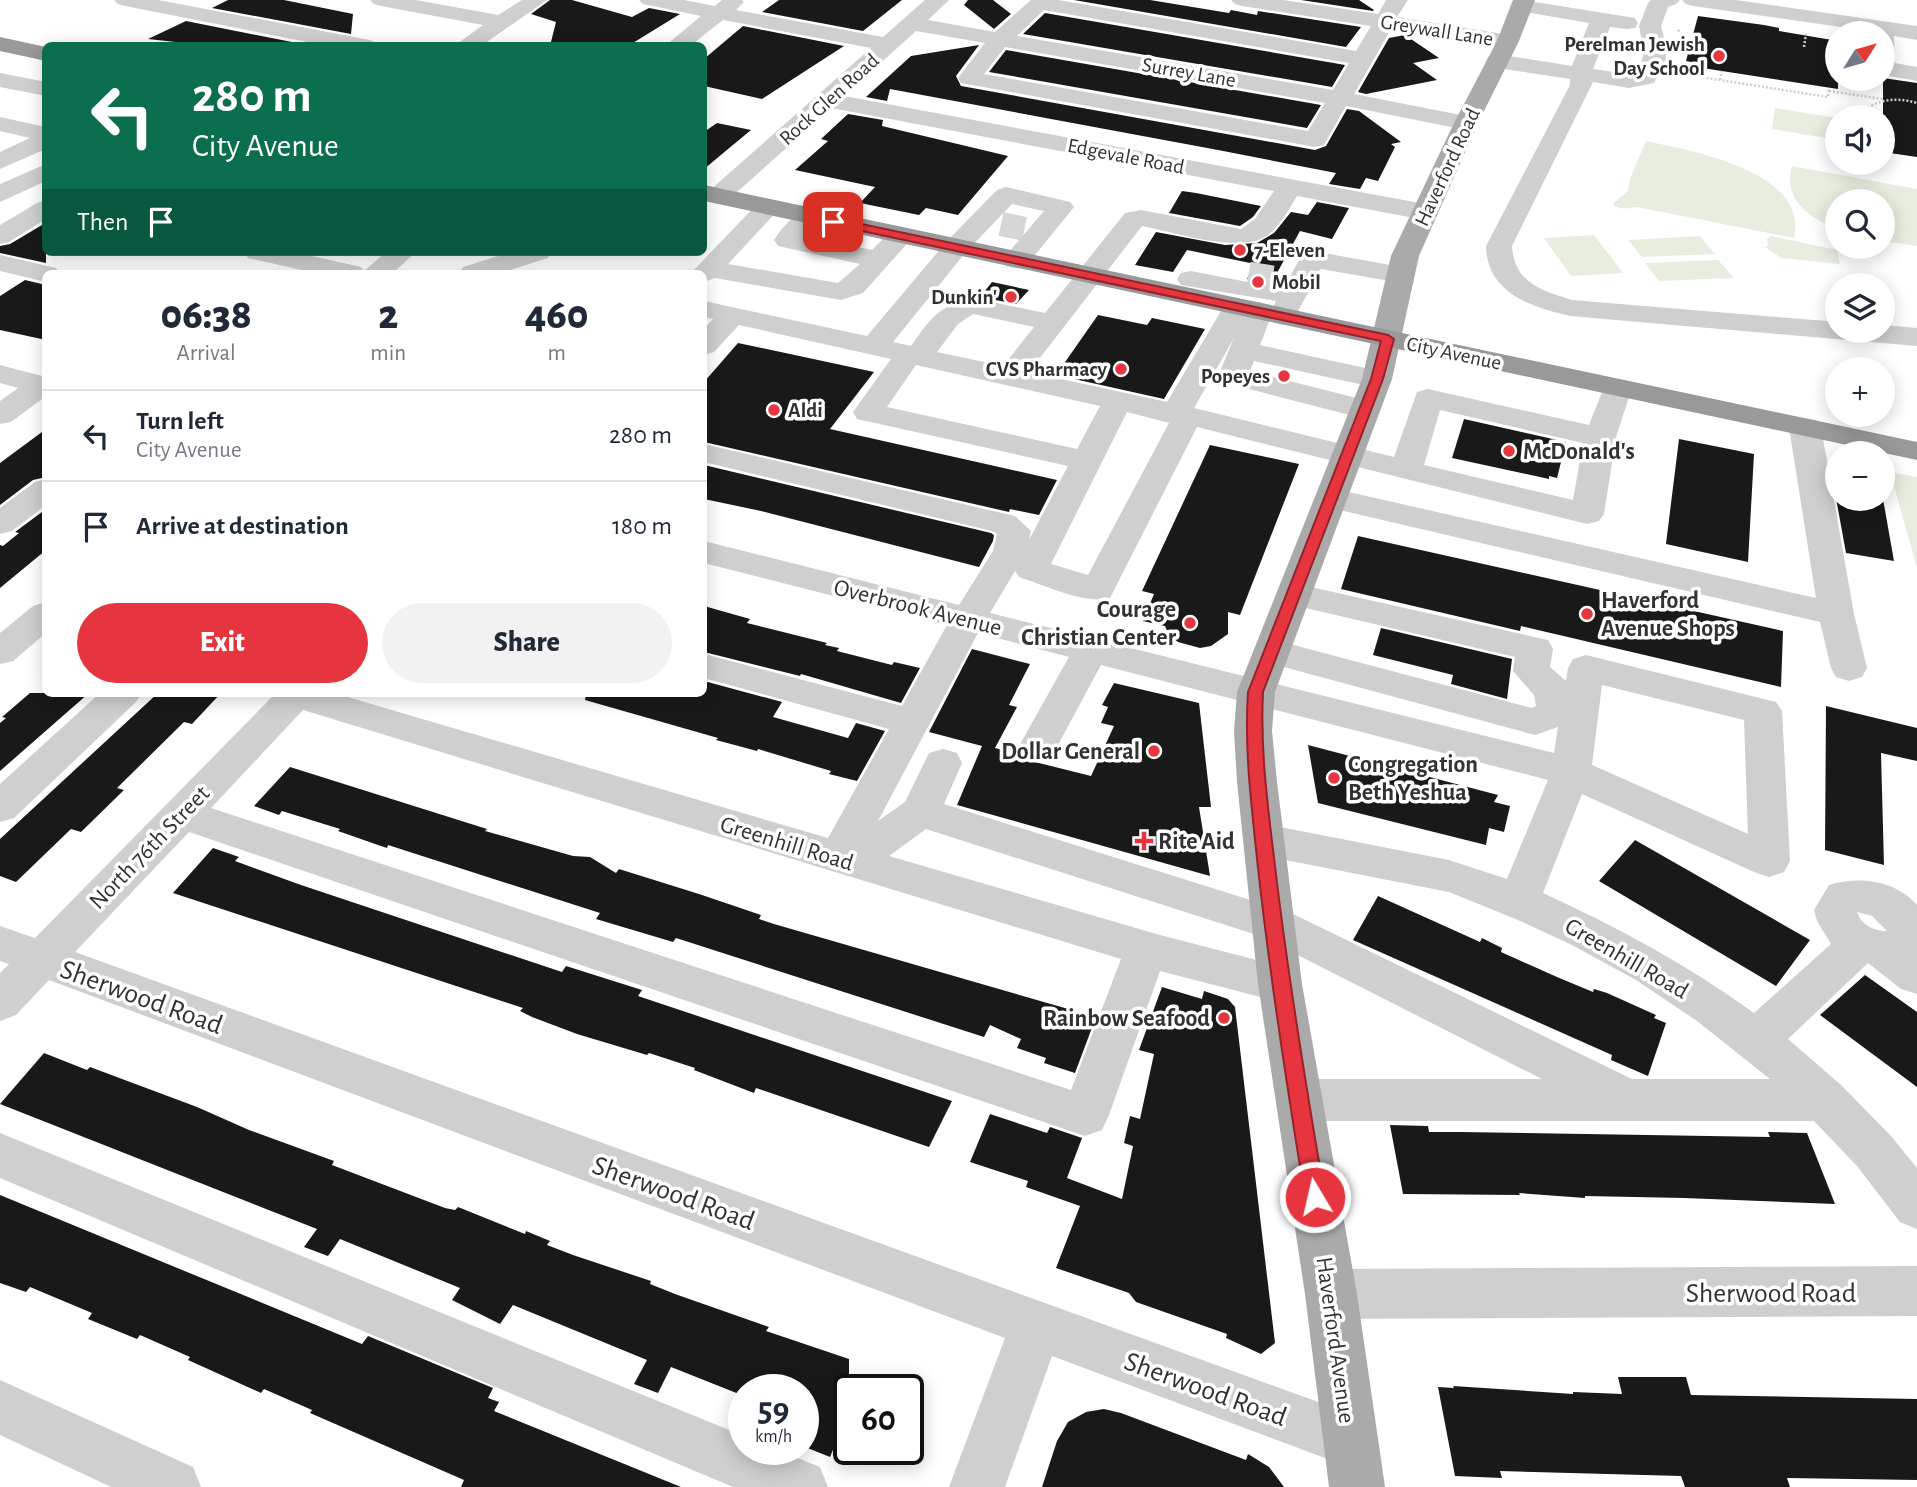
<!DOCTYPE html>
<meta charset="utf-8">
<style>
:root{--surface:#fff;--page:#f2f2f3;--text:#1f2937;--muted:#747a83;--line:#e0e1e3;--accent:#e73540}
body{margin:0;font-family:"Alegreya Sans",sans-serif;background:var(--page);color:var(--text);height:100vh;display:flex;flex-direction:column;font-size:26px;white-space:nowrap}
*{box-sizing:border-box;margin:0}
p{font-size:23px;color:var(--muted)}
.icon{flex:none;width:38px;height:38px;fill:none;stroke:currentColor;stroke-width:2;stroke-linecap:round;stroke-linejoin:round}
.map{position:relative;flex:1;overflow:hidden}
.drawer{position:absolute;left:42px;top:270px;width:665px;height:427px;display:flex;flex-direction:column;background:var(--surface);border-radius:10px;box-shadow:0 4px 18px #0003}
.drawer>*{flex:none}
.top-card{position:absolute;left:42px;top:42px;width:665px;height:214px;border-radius:10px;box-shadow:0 4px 18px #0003;background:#0b6e4f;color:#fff;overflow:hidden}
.needle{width:46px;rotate:53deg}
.controls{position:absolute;left:1825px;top:21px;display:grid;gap:14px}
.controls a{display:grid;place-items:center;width:70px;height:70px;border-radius:50%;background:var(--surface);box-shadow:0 4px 18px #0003;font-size:35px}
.speed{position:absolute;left:728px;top:1374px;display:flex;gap:14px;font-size:35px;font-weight:700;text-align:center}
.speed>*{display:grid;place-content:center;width:91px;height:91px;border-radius:50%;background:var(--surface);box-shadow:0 4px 18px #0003;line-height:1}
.speed small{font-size:18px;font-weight:400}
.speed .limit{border:4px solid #111;border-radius:10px;background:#fff;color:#111}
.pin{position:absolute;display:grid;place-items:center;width:60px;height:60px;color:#fff;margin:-30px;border-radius:14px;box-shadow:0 4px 10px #0006}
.me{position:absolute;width:77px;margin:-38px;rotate:351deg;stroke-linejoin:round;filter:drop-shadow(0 0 5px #0008)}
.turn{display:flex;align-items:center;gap:24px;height:147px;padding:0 35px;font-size:32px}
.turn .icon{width:91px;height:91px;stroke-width:2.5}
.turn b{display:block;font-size:49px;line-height:60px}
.then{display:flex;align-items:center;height:66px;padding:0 35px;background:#0003;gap:14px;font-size:26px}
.eta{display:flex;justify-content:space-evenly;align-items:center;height:119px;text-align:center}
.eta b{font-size:42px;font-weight:800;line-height:49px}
.action{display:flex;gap:14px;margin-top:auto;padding:14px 35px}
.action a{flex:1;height:80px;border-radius:42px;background:var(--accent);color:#fff;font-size:28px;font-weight:800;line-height:80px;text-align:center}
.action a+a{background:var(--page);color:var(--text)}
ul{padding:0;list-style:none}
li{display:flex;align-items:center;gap:21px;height:91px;padding:0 35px;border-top:2px solid var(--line)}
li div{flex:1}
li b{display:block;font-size:26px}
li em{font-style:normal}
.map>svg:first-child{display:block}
.green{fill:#e7eee0}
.building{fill:#191919}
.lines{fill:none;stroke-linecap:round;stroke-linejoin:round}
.minor-tunnel-far1{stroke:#d6d6d6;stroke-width:24;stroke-dasharray:24 12;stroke-linecap:butt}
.minor-tunnel{stroke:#d6d6d6;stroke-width:31;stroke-dasharray:31 15;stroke-linecap:butt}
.path{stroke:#cfcfcf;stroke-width:2.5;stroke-dasharray:2 2;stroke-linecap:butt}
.minor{fill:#cfcfcf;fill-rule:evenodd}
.major{fill:#aaa;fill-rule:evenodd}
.highway{fill:#999;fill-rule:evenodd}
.route{fill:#e73540;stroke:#96222a;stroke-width:2}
.poi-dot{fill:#e73540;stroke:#fff;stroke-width:2.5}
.labels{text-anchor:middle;stroke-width:7;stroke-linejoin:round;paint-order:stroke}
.far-street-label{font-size:21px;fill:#323232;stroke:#fff}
.far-poi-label{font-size:21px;font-weight:bold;fill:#323232;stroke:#fff;text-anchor:end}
.poi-label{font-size:24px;font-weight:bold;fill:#323232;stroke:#fff;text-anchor:start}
.street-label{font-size:24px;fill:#323232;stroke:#fff}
.near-street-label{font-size:28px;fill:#323232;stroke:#fff}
</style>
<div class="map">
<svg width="1917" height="1487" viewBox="0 0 1917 1487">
<rect width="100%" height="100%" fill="#fff"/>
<path class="green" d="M1775 108 1837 118V140L1772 129Z
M1646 141C1692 151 1809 171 1794 238L1637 207C1628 208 1620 211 1613 204L1628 191 1630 179Z
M1792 166 1917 189V246L1883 241V201H1838L1837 229C1809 217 1783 201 1792 166Z
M1594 235 1623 273 1571 276 1544 238Z
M1700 236 1715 254 1642 257 1628 240Z
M1771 236 1837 250 1840 264 1781 258 1765 247 1768 246 1767 239Z
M1718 260 1734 278 1659 281 1645 263Z
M1890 472 1917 477V568Z"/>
<path class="building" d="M228 0H284L353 14 351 34 212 8Z
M550 0H572L632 17 649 8 680 14 628 46H550L556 22 531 14Z
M779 0H902L863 31 762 12Z
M968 0H993L1011 14 994 29 964 5Z
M1074 0H1150L1229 13 1231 10 1257 15 1258 11 1361 27 1346 47Z
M1301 0H1359L1374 10 1373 11Z
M1045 13 1345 65 1332 87 1023 34Z
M1698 16 1764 25 1779 28V31L1838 41V89L1696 67V63L1686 61Z
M186 21 312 46H212L148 39Z
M743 26 844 46 762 99 704 86V59Z
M1405 35 1439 58 1413 63 1437 80 1366 94 1358 92 1389 38Z
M979 45 956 76 961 86 1315 150 1326 146 1347 109 1359 111 1401 142 1391 144 1395 147 1378 181 1366 178 1360 189 1329 184 1336 173 1218 150 890 89 887 101 866 97 911 56Z
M1006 50 1321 105 1307 128 989 72Z
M1883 78 1917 83V157L1883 152Z
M848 114 883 120 882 126 1008 156 958 215 926 208 919 215 860 203 875 187 795 170 828 141 821 139Z
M717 123 751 130 704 169V132Z
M1182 191 1196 193 1261 206 1253 217 1240 226 1169 213Z
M1317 202 1349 208 1332 239 1300 231 1271 284 1247 279 1255 264 1187 250 1173 272 1135 265 1156 232 1225 245 1257 243 1274 233 1291 212 1308 215Z
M42 225 46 226V263L0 253V246L10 244Z
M25 280 46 285V340L0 330V296Z
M992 282 1029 290 1016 304 980 297Z
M1098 315 1147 325 1152 318 1205 329 1164 399 1056 375Z
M738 343 874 372 830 429 1057 480 1039 515 1010 509 1009 512 704 442V382Z
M1464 419 1566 442 1557 478 1549 476V479L1452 458Z
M46 429V477L33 480 0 505V463Z
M1679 439 1754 454 1748 562 1666 544Z
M1210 445 1299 464 1240 615 1228 612V634L1211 646 1200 648 1178 642 1169 635 1165 626 1143 621 1154 594 1142 591Z
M704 465 991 533 994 535 993 541 979 567 761 511 704 499Z
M1836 498 1883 499 1894 561 1846 553Z
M46 509V550L0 588V545L3 546 19 533 15 532Z
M1358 536 1783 631 1781 687 1521 626 1520 631 1341 589Z
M704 606 750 619 747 623 827 643 825 645 839 648 837 651 892 665 894 662 920 668 901 703 801 674 800 676 704 652Z
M1381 628 1512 659 1507 699 1451 684 1453 675 1373 655Z
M972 649 1030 664 1009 705 1017 707 995 748 1021 755 1023 759 1091 776 1114 726 1101 723 1108 707 1102 705 1114 683 1199 703 1211 807H1199L1210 876 957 805 982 746 929 732Z
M704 681 782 702 773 717 848 738 856 723 885 731 857 781 829 774 831 771 758 749 757 751 716 740 718 738 585 700 586 693H704Z
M30 693H89L0 771V723L6 718 2 717Z
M158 693H221L192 724 184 722 117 788 124 790 81 832 71 829 16 882 0 876V839Z
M1826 706 1917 728V761L1881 753 1884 865 1825 850Z
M1308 745 1498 795 1494 802 1510 806 1504 832 1489 828 1486 845 1318 803Z
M290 767 487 829 485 831 573 856 590 857 616 873 619 869 699 894 761 915 759 919 774 924 1096 1017 1075 1073 1044 1063 1046 1058 1017 1048 1021 1039 990 1025 984 1037 676 938 673 942 596 919 600 913 388 845 387 848 378 845 338 831 340 829 282 811 279 815 254 806Z
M1635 840 1810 940 1776 986 1599 881Z
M213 848 239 857 235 861 301 885 562 972 566 966 642 990 638 996 952 1101 929 1147 756 1088 754 1093 694 1070 695 1068 649 1053 647 1055 577 1034 532 1017 520 1011 523 1008 173 893Z
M1378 896 1480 942 1482 938 1502 948 1501 952 1557 977 1593 992 1594 989 1607 993 1656 1015 1654 1018 1666 1023 1648 1076 1611 1060 1612 1055 1353 940Z
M1865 975 1917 1012V1087L1820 1015Z
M1162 987 1202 999 1204 991 1228 999 1235 1007 1275 1343 1261 1354 1226 1338 1227 1334 1136 1302 1129 1293 1056 1268 1080 1206 1026 1187 1028 1181 970 1162 990 1114 1047 1133 1050 1127 1082 1138 1067 1178 1122 1199 1133 1146 1124 1143 1130 1116 1140 1119 1154 1054 1139 1050Z
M44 1053 87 1070 90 1067 197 1107 249 1130 334 1161 332 1165 445 1208 455 1210 458 1207 525 1234 526 1231 550 1241 547 1245 573 1255 651 1281 650 1284 675 1294 769 1327 766 1331 849 1359V1439L839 1435 830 1457 805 1447 814 1425 803 1421V1390H744V1396L671 1367 658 1393 634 1384 647 1360 513 1305 500 1324 452 1300 460 1288 340 1239 328 1256 304 1247 317 1229 0 1104Z
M1390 1125 1428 1126 1429 1132H1460L1770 1137 1768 1132 1807 1133 1835 1204 1684 1198 1585 1196V1198L1519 1193 1520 1195 1403 1194Z
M0 1195 362 1344 368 1336 493 1388 488 1398 499 1402 494 1411 681 1487H461L464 1480 310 1413 312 1410 264 1389 261 1393 188 1360 190 1357 140 1335 137 1339 88 1319 92 1313 30 1287 26 1292 0 1283Z
M1618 1377H1686L1691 1395 1917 1399V1480L1787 1478 1790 1487H1685L1681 1476 1500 1471 1502 1478 1455 1476 1438 1387 1454 1388 1453 1386 1573 1394V1392L1622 1394Z
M1104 1409 1121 1413 1246 1460 1248 1454 1269 1467 1284 1487H1042L1057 1441 1068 1422 1086 1412Z"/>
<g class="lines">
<path class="minor-tunnel-far1" d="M1001 224 1025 229"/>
<path class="minor-tunnel" d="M1248 277 1272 281"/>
<path class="path" d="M1678 30 1685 39V44L1680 47
M1804 47 1806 34
M1675 73 1828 97 1829 88
M1720 80 1722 71
M1829 91 1883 99
M1855 117C1874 100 1893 96 1917 103"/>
<path class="minor" d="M114 0H158L365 39 373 41 376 46H328L125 6 118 4Z
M370 0H416L498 15 522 0H547L481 46H454L483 25 381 6 374 4Z
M639 0H684L715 6 722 0H742L744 2 736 10 883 37 925 0H949L928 20 995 32 1031 0H1058L1356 51 1371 26 1242 6 1235 4 1231 0H1283L1378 14 1386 0H1408L1397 17 1516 36 1519 41 1516 46 1508 48 1391 29 1354 94 1466 116 1474 118 1478 123 1474 128 1466 130 1346 106 1324 145 1315 147 961 83 958 78 985 43 916 31 844 96 1425 204 1434 206 1438 212 1434 218 1425 220 1297 196C1289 209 1281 225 1268 235 1242 255 1174 232 1142 226L1029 372 1167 402 1227 301 1237 299 1247 301 1250 305 1259 302 1269 305 1272 309 1276 301 1181 285 1177 279 1181 273 1191 271 1283 289 1303 253 1313 251 1401 267 1411 269 1415 275 1411 281 1401 283 1321 269 1292 322 1282 325 1270 319 1260 345 1388 373 1392 379 1388 385 1377 388 1254 361 1250 371 1376 403 1380 410 1376 417 1365 419 1222 382 1218 376 1234 338 1194 408 1394 457 1417 392 1428 389 1589 425 1606 382 1617 379 1628 382 1632 388 1616 437 1604 514 1599 521 1587 524 1197 427 1110 598C1086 605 1044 585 1019 577L1015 571 990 613 1554 753 1558 727 1535 735 1258 660 1253 651 1258 642 1271 639 1532 708 1536 706 1534 695 1513 671 1515 657 1293 605 1281 602 1276 594 1281 586 1293 583 1548 640 1553 649 1550 667 1566 681 1568 668 1573 659 1586 655 1776 702 1782 711 1790 861 1784 872 1769 877 1754 872 1582 794 1543 893C1617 927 1688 965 1754 1013L1831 944 1817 921 1814 910 1829 885C1859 876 1895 880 1917 905V994L1901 989 1868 963 1788 1039 1841 1085 1891 1136 1917 1168V1229L1900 1222 1857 1166 1814 1121H1299L1282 1115 1276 1100 1282 1085 1299 1079H1542L1260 936 926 829 889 856 1160 935 1280 966 1296 971 1302 984 1296 997 1280 1002 1160 971 1109 1115 1102 1130 1085 1136 189 832 75 952 1349 1413 1368 1421 1376 1440 1368 1459 1349 1467 1052 1356 1005 1487H949L1005 1338 49 980 16 1015 0 1021V973L9 964 0 961V926L35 938 276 693H334L828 838 889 729 704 678V654L902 706 947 625 704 563V541L959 605 993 551 997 534 992 531 704 462V444L1015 516 1031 531 1029 540 1068 466 857 419 853 412 891 359 739 325 714 352 704 355V329L713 319 704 317V301L867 336 947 241 997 190 1006 187 1070 202 1074 207 1070 212 1026 266 1016 268 1006 266 1002 260 1044 211 1012 204 965 253 893 342 911 346C930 319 939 305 973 298L1045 313 1125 213 1141 210 1241 229 1255 219 1274 191 831 108 727 201 718 204 709 201 705 196 709 191 871 48 723 20 690 46H665L701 16 643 4ZM1044 10 1349 63 1333 90 1017 36ZM1005 47 1325 103 1308 131 984 74ZM973 314 1034 327 1003 366 937 352 958 324ZM916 365 1100 406 1077 449 887 407ZM1440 410 1583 443 1573 500 1424 465ZM1127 412 1169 423 1088 575 1051 564ZM978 633 1069 657 1019 746 1024 756 1038 760 1052 756 1101 665 1548 780 1507 879 1449 860 1265 824 1251 829 1245 840 1251 851 1265 856 1449 892 1518 920 1572 945 1636 980 1697 1021 1770 1079H1632L1289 912 944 804 962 763 957 753 943 749 929 753 905 802 878 821ZM1602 685 1744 720 1748 834 1592 765ZM303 710 1121 959 1071 1090 211 808ZM1857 912 1872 916 1887 931C1874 931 1861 925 1857 912Z
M1523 0 1635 18 1638 23 1635 28 1627 29 1610 27 1593 69 1629 74 1638 72 1644 53 1639 26 1648 3 1651 0H1680L1676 4 1668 7 1661 26 1666 46V59L1654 83 1629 88 1593 82 1512 246C1514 282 1541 291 1572 300L1838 322V331H1883V325L1917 328V346L1570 316C1531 307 1487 293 1486 246L1570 85V79L1497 68 1489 66 1486 61 1489 56 1497 54 1572 66 1589 23 1514 10 1510 6 1514 2Z
M1682 0H1736L1917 26V40L1894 36 1895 63 1917 67V81L1883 75V33L1693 6 1686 4Z
M0 73 46 82V96L0 87Z
M0 117 46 127V149L0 169V152L30 138 0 131Z
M46 164V181L0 202V184Z
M768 199 777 202 781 207 728 264 838 283 860 264 778 246 774 240C784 224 800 207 819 211L823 217 806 236 872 250C884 238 891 227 909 231L913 237 863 293 841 300 715 278 704 282V273H691L759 202Z
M46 200V219L9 242 0 244V225L37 203Z
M245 252H294L361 267 364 271 386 252H416L393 273H315L248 258Z
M511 252H551L548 258 501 273H459L463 267Z
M0 255 56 268 59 273H46V282L0 271Z
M0 365 46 377V396L11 422 0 424V401L18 388 0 383Z
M1805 418 1816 420 1821 427 1854 614 1867 668 1862 677 1849 681 1836 677 1831 668 1820 622 1331 508 1319 505 1315 498 1319 491 1331 488 1816 598 1789 427 1794 420Z
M46 479V505L12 531 0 534V508L35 482Z
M46 602V633L13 661 0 664V633L33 606Z
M100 693H142L136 702 14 818 0 822V784Z
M0 1133 744 1436V1449H775L820 1467 828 1487H733L0 1178Z
M1917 1266V1316L1331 1319 1313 1311 1305 1294 1313 1277 1331 1269Z
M0 1380 193 1467 201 1487H111L0 1435Z"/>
<path class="major" d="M1513 0H1535L1519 41 1478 123 1419 256 1392 379 1275 692 1272 731 1277 782 1302 984 1357 1294 1385 1487H1329L1305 1294 1258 984 1237 782 1234 731 1237 692 1362 379 1391 256 1454 123 1497 41Z"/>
<path class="highway" d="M0 37 46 47V61L0 51Z
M704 185 1917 442V460L704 201Z"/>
</g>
<path class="route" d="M833 218 1388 335 1394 339 1383 379 1263 692C1260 750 1268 808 1275 866 1288 977 1306 1087 1325 1197L1322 1203 1315 1206 1308 1203 1305 1197C1287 1087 1270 978 1258 868 1252 809 1244 751 1248 692L1371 379 1381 341 829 224 827 222Z"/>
<g class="poi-dot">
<circle cx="1719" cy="56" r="7"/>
<circle cx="1240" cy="250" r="7"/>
<circle cx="1258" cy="282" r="7"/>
<circle cx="1011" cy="297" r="7"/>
<circle cx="1121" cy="369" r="7"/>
<circle cx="1284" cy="376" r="7"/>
<circle cx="774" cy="410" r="7"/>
<circle cx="1509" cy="451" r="7"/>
<circle cx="1587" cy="614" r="7"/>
<circle cx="1190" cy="623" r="7"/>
<circle cx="1154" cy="751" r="7"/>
<circle cx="1334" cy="778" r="7"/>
<path d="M1140.5 830.5h7v7h7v7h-7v7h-7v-7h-7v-7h7z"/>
<circle cx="1224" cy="1018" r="7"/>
</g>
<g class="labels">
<g class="far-street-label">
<text transform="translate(1437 30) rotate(9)" y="7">Greywall Lane</text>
<text transform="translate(1189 72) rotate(10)" y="7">Surrey Lane</text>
<text transform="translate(829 99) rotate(-42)" y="7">Rock Glen Road</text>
<text transform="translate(1126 156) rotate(11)" y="7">Edgevale Road</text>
<text transform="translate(1447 167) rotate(-65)" y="7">Haverford Road</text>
<text transform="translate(1454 353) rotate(12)" y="7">City Avenue</text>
</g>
<g class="far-poi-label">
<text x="1705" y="51">Perelman Jewish<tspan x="1705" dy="24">Day School</tspan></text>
<text x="1254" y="257" text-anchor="start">7-Eleven</text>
<text x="1272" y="289" text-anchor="start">Mobil</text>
<text x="997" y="304">Dunkin'</text>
<text x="1107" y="376">CVS Pharmacy</text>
<text x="1270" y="383">Popeyes</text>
<text x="788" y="417" text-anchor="start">Aldi</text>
</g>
<g class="poi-label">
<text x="1523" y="459">McDonald's</text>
<text x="1601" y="608">Haverford<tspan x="1601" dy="28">Avenue Shops</tspan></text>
<text x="1176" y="617" text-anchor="end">Courage<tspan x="1176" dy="28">Christian Center</tspan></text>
<text x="1140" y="759" text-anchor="end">Dollar General</text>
<text x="1348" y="772">Congregation<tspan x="1348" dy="28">Beth Yeshua</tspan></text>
<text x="1158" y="849">Rite Aid</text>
<text x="1210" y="1026" text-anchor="end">Rainbow Seafood</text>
</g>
<g class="street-label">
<text transform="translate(918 607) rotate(14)" y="8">Overbrook Avenue</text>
<text transform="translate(787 843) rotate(17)" y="8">Greenhill Road</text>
<text transform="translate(149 847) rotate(-46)" y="8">North 76th Street</text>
<text transform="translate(1627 958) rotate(30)" y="8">Greenhill Road</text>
<text transform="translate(1336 1340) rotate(82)" y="8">Haverford Avenue</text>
</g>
<g class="near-street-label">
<text transform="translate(142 996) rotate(20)" y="10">Sherwood Road</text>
<text transform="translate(674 1192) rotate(20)" y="10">Sherwood Road</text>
<text x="1771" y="1302">Sherwood Road</text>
<text transform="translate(1206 1388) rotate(20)" y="10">Sherwood Road</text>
</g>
</g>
</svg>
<div class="controls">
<a><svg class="needle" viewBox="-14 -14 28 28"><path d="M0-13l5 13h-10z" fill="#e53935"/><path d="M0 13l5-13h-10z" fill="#747a83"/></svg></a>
<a><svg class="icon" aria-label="sound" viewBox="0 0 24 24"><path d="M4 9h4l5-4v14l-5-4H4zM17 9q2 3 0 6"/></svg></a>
<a><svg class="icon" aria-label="search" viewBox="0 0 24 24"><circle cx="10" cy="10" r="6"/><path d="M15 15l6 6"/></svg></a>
<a><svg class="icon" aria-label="layers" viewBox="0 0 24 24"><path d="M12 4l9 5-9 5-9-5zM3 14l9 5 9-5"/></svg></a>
<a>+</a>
<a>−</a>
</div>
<div class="speed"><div>59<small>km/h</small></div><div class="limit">60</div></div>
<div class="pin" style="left:833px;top:222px;background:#d93025"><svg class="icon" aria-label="arrive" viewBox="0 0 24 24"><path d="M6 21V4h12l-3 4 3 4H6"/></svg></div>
<svg class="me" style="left:1315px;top:1197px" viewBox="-20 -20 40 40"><circle r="17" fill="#e73540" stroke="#fff" stroke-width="3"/><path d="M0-11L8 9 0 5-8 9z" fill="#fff"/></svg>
<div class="top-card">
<div class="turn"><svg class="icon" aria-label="left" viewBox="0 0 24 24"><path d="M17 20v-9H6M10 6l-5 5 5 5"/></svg><div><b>280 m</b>City Avenue</div></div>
<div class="then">Then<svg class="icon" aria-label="arrive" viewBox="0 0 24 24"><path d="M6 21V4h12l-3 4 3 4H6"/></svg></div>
</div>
<section class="drawer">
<div class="eta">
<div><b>06:38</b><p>Arrival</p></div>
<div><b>2</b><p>min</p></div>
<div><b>460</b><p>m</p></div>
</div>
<ul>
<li><svg class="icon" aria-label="left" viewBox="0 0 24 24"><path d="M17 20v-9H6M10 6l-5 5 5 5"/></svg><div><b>Turn left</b><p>City Avenue</p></div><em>280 m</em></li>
<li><svg class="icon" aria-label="arrive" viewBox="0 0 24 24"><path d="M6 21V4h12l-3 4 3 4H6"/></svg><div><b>Arrive at destination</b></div><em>180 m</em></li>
</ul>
<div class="action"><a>Exit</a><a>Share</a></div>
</section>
</div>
